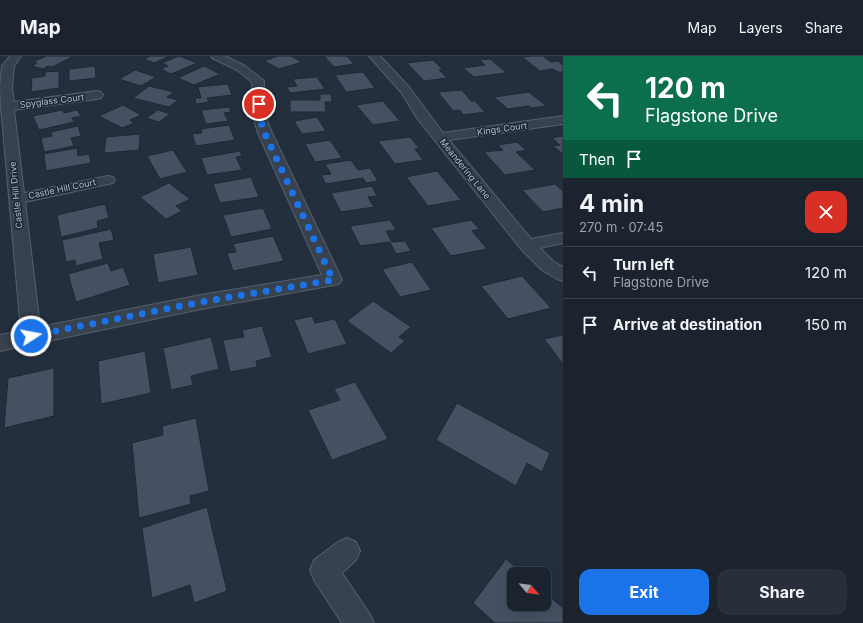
<!DOCTYPE html>
<meta charset="utf-8">
<style>
:root{--surface:#1b232e;--page:#282f3a;--text:#f1f3f6;--muted:#a0a4aa;--line:#39404a;--accent:#1a73e8}
body{margin:0;font-family:Inter,sans-serif;background:var(--page);color:var(--text);height:100vh;display:flex;flex-direction:column;font-size:15px;white-space:nowrap}
*{box-sizing:border-box;margin:0}
p{font-size:13px;color:var(--muted)}
.icon{flex:none;width:22px;height:22px;fill:none;stroke:currentColor;stroke-width:2;stroke-linecap:round;stroke-linejoin:round}
.map{position:relative;flex:1;overflow:hidden}
.sheet{display:flex;flex-direction:column;background:var(--surface);width:300px}
.sheet>*{flex:none}
.banner{background:#0b6e4f;color:#fff;overflow:hidden}
.needle{width:26px;rotate:119deg}
.fabs{position:absolute;left:507px;top:511px;display:grid;gap:8px}
.fabs a{display:grid;place-items:center;width:44px;height:44px;border-radius:8px;background:var(--surface);box-shadow:0 4px 16px #0002,0 0 0 1px var(--line);font-size:20px}
.pin{position:absolute;display:grid;place-items:center;width:34px;height:34px;color:#fff;margin:-17px;border:2px solid #fff;border-radius:50%;box-shadow:0 1px 4px #0007}
.me{position:absolute;width:44px;margin:-22px;rotate:79deg;stroke-linejoin:round;filter:drop-shadow(0 0 3px #0008)}
.turn{display:flex;align-items:center;gap:14px;height:84px;padding:0 16px;font-size:18px}
.turn .icon{width:52px;height:52px;stroke-width:2.5}
.turn b{display:block;font-size:28px;line-height:34px}
.then{display:flex;align-items:center;height:38px;padding:0 16px;background:#0003;gap:8px;font-size:15px}
.round{display:grid;place-items:center;flex:none;width:42px;height:42px;border-radius:12px;background:var(--page)}
.headline{display:flex;align-items:center;justify-content:space-between;height:68px;padding:0 16px}
h1{font-size:24px;font-weight:700;line-height:30px}
.cta{display:flex;gap:8px;margin-top:auto;padding:8px 16px}
.cta a{flex:1;height:46px;border-radius:12px;background:var(--accent);color:#fff;font-size:16px;font-weight:700;line-height:46px;text-align:center}
.cta a+a{background:var(--page);color:var(--text)}
ul{padding:0;list-style:none}
li{display:flex;align-items:center;gap:12px;height:52px;padding:0 16px;border-top:1px solid var(--line)}
li div{flex:1}
li b{display:block;font-size:15px}
li em{font-style:normal}
header{display:flex;align-items:center;gap:24px;box-sizing:border-box;height:56px;padding:0 20px;background:var(--surface);border-bottom:1px solid var(--line)}
header strong{font-size:19px}
nav{display:flex;gap:22px;margin-inline-start:auto;font-size:14px}
main{display:flex;flex:1;min-height:0}
.map>svg:first-child{display:block}
.building{fill:#455162;stroke:#1f2835}
.lines{fill:none;stroke-linecap:round;stroke-linejoin:round}
.street-casing{stroke:#565f6c;stroke-width:2}
.street{fill:#38414e;fill-rule:evenodd}
.route{stroke:#1a73e8;stroke-width:7;stroke-dasharray:0 12.6}
.labels{text-anchor:middle;stroke-width:3;stroke-linejoin:round;paint-order:stroke}
.far-street-label{font-size:9px;fill:#b4bcc9;stroke:#1d2633}
</style>
<header>
<strong>Map</strong>
<nav><a>Map</a><a>Layers</a><a>Share</a></nav>
</header>
<main>
<div class="map">
<svg width="563" height="567" viewBox="0 0 563 567">
<rect width="100%" height="100%" fill="#242f3e"/>
<path class="building" d="M46 0H70L72 1 52 11 48 10 43 13 32 10 37 7 33 6Z
M150 0H170L154 7 144 3Z
M179 0 197 7 171 18 161 13 168 10 162 7Z
M278 0H291L302 6 279 13 264 5Z
M324 0H347L354 8 334 11Z
M532 0H543L551 6 558 5 563 9V16H558L553 13 540 15 522 1Z
M490 3 507 17 474 21 463 12 485 9 480 4Z
M433 4 443 14H439L447 22 424 25 407 7Z
M95 10 96 22 69 25V13Z
M204 10 220 18 194 29 178 22Z
M135 14 156 21 141 30 119 23Z
M59 15V32L31 36 32 22 45 20V16Z
M363 16 375 32 346 36 335 19Z
M317 21 325 33 290 37 287 31 297 30 293 23Z
M228 28 232 39 207 42 209 46 196 48 195 42H201L198 31Z
M149 30 174 36 167 41 178 44 169 51 133 42Z
M462 34 471 45H475L485 56 463 59 460 54 453 55 438 36Z
M529 36 546 50 531 52 528 50 508 53 494 41Z
M320 38H331L332 46H325L326 56H290V44H320Z
M383 45 400 65 373 69 356 49Z
M123 49 141 59 130 64 134 67 122 72 99 60Z
M229 51 231 56 224 57 228 65 206 68 201 54Z
M62 54 64 57 77 54 81 60 72 62 74 66 39 74 33 60Z
M158 54 170 58 159 66 146 62Z
M317 61 326 75 302 78 294 65Z
M229 69 235 84 196 90 192 78 202 77 201 73Z
M78 70 81 80 71 82 74 90 44 96 41 82 52 80 51 76Z
M140 78 139 94 104 97 106 81Z
M563 80V98L553 90 560 89 552 82Z
M410 81 419 92 415 93 423 104 395 108 378 85Z
M330 84 342 102 315 106 305 88Z
M517 86 526 94 516 96 535 114 505 119 484 96 503 94 498 89Z
M77 92 78 100 89 98 91 107 46 115 44 98Z
M173 94 187 116 160 123 147 100Z
M240 95 242 100 236 101 242 114 207 119 201 102Z
M351 104 358 114 370 112 378 125 366 127 363 122 326 128 321 119 331 118 325 108Z
M437 115 461 144 428 150 406 121Z
M251 121 259 141 220 147 213 128Z
M169 127 190 143 176 150 182 155 166 163 140 141Z
M555 128 563 135V152L543 156 522 134Z
M372 130 377 140 368 141 374 151 341 156 331 137Z
M105 148 109 162 97 165 98 172 61 181 57 159Z
M263 152 272 173 231 181 223 159Z
M390 164 396 174 386 175 392 186 405 185 411 195 396 198 390 186 360 190 350 170Z
M471 164 479 173 472 175 487 193 451 200 431 172Z
M111 173 114 184 99 187 103 203 76 210 75 204 66 206 62 184Z
M273 180 284 205 233 215 227 197 236 196 233 188Z
M191 191 198 219 158 227 153 198Z
M412 206 431 234 400 241 382 213Z
M108 207 111 215 123 211 130 229 76 246 68 218Z
M522 220 551 252 508 263 481 230Z
M373 245 411 271 399 281 405 285 391 297 347 265Z
M312 260 315 267 335 263 347 288 308 298 294 264Z
M262 270 272 301 256 305 257 311 230 316 223 284 244 281 242 274Z
M563 279V308L544 283Z
M211 281 219 313 191 320 193 329 171 334 163 292Z
M145 295 151 337 101 348 98 305Z
M54 312V360L4 372 8 322Z
M355 326 388 383 332 404 308 354 340 344 334 333Z
M457 347 550 397 542 416 527 407 516 430 436 384Z
M196 362 209 435 190 440 191 448 139 462 132 387 163 379 162 370Z
M207 451 227 535 194 547 190 529 152 542 142 472Z
M506 503 523 518H514V548H544V536L563 552V567H495L473 547Z"/>
<g class="lines">
<g class="street-casing">
<path id="street" d="M10 0H21L14 10 12 32 14 46 97 35 101 36 103 39 101 42 97 43 14 54 24 137 108 120 113 121 115 124 113 127 108 128 25 146 40 271 201 239 322 219 258 77 253 60 252 26 237 14 212 2 211 0H225L245 10 264 25 265 60 272 77 342 224 339 228 201 253 0 295V279L21 275 1 51 0 32 2 10Z
M369 0H380L409 31 443 77 563 60V68L449 84 531 183 563 177V187L540 192 554 206 563 211V225L557 223 542 214 521 193 417 62 401 36Z
M347 482 356 486 360 495 356 504 342 517 369 557 374 567H342L314 524 310 514 314 504 338 486Z"/>
</g>
<use href="#street" class="street"/>
</g>
<g class="lines">
<path class="route" d="M31 280 201 246 333 224 265 78 259 60V48"/>
</g>
<g class="labels">
<g class="far-street-label">
<text transform="translate(52 45) rotate(-7)" y="3">Spyglass Court</text>
<text transform="translate(502 73) rotate(-8)" y="3">Kings Court</text>
<text transform="translate(465 113) rotate(51)" y="3">Meandering Lane</text>
<text transform="translate(62 133) rotate(-12)" y="3">Castle Hill Court</text>
<text transform="translate(16 139) rotate(-96)" y="3">Castle Hill Drive</text>
</g>
</g>
</svg>
<div class="fabs">
<a><svg class="needle" viewBox="-14 -14 28 28"><path d="M0-13l5 13h-10z" fill="#e53935"/><path d="M0 13l5-13h-10z" fill="#a0a4aa"/></svg></a>
</div>
<div class="pin" style="left:259px;top:48px;background:#d93025"><svg class="icon" aria-label="arrive" viewBox="0 0 24 24"><path d="M6 21V4h12l-3 4 3 4H6"/></svg></div>
<svg class="me" style="left:31px;top:280px" viewBox="-20 -20 40 40"><circle r="17" fill="#1a73e8" stroke="#fff" stroke-width="3"/><path d="M0-11L8 9 0 5-8 9z" fill="#fff"/></svg>
</div>
<section class="sheet">
<div class="banner">
<div class="turn"><svg class="icon" aria-label="left" viewBox="0 0 24 24"><path d="M17 20v-9H6M10 6l-5 5 5 5"/></svg><div><b>120 m</b>Flagstone Drive</div></div>
<div class="then">Then<svg class="icon" aria-label="arrive" viewBox="0 0 24 24"><path d="M6 21V4h12l-3 4 3 4H6"/></svg></div>
</div>
<div class="headline"><div><h1>4 min</h1><p>270 m · 07:45</p></div><a class="round" style="background:#d93025;color:#fff"><svg class="icon" aria-label="close" viewBox="0 0 24 24"><path d="M6 6l12 12M18 6L6 18"/></svg></a></div>
<ul>
<li><svg class="icon" aria-label="left" viewBox="0 0 24 24"><path d="M17 20v-9H6M10 6l-5 5 5 5"/></svg><div><b>Turn left</b><p>Flagstone Drive</p></div><em>120 m</em></li>
<li><svg class="icon" aria-label="arrive" viewBox="0 0 24 24"><path d="M6 21V4h12l-3 4 3 4H6"/></svg><div><b>Arrive at destination</b></div><em>150 m</em></li>
</ul>
<div class="cta"><a>Exit</a><a>Share</a></div>
</section>
</main>
